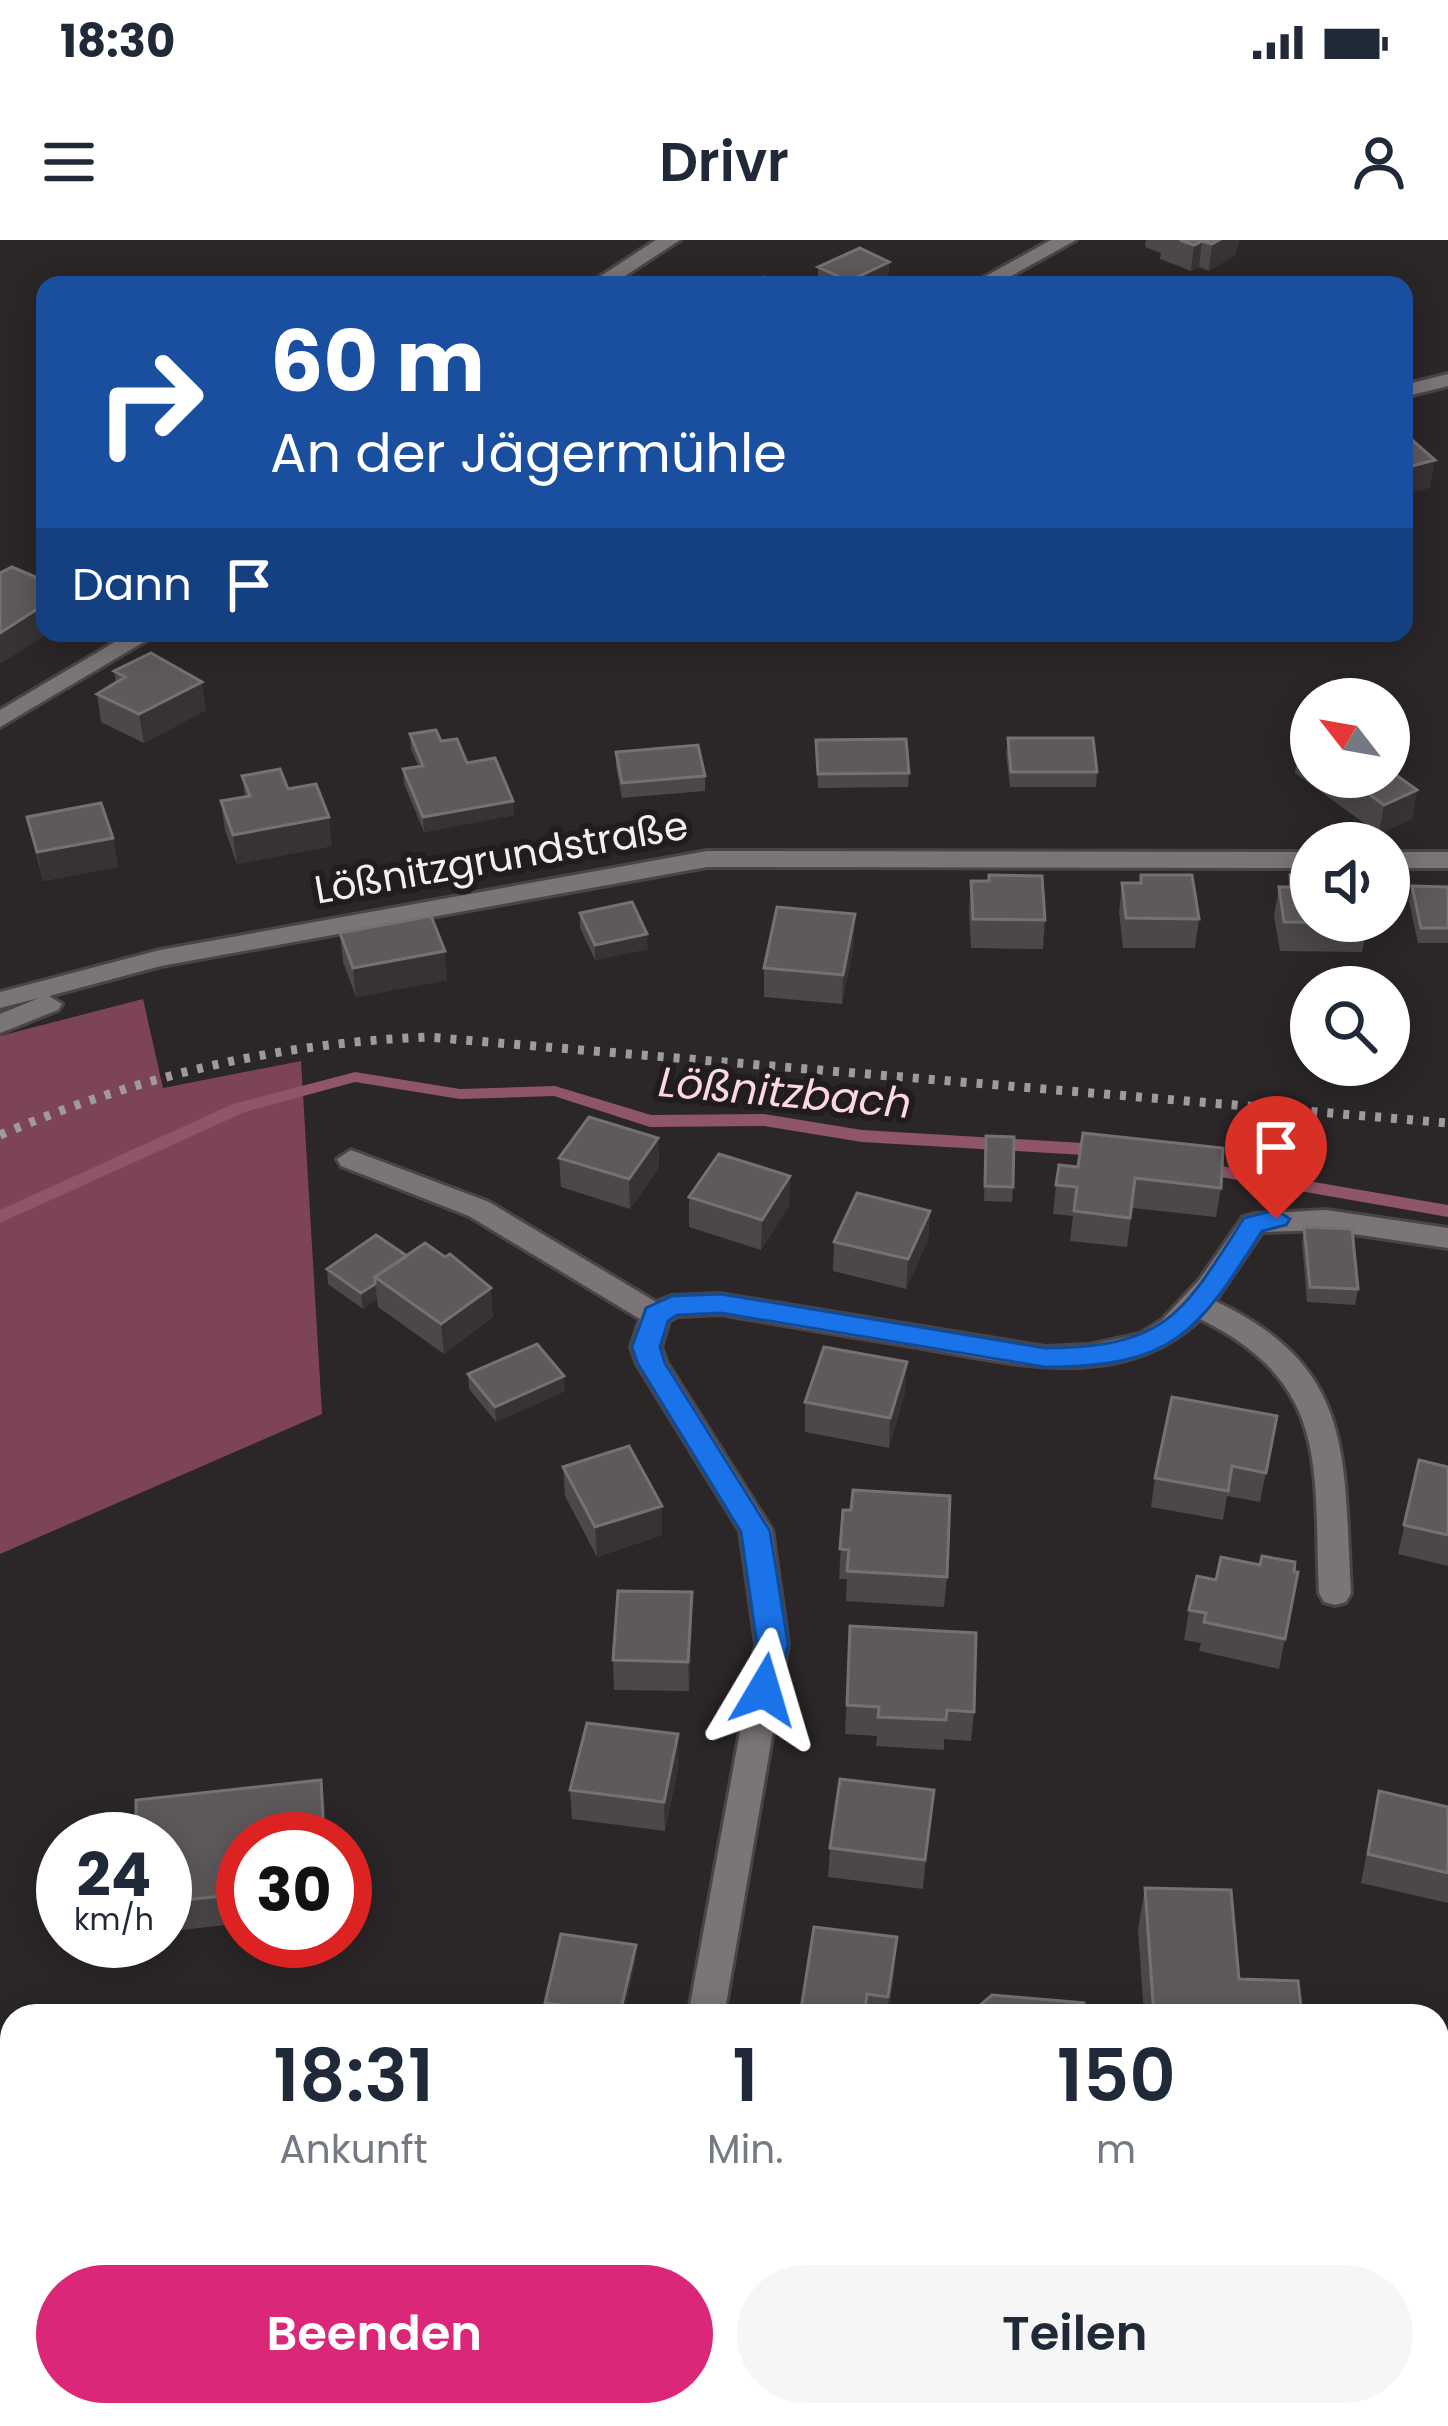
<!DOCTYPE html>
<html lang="de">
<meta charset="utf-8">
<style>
:root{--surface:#fff;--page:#f6f6f7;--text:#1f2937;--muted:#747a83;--accent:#db2777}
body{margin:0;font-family:Poppins,sans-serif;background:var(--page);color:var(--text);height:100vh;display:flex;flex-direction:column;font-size:45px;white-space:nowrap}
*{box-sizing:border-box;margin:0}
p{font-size:39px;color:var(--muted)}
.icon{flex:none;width:66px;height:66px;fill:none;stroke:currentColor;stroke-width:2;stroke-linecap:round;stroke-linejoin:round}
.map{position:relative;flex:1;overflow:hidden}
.side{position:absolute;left:0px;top:1764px;width:1449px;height:423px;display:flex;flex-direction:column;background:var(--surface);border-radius:36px 36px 0 0;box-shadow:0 6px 30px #0003}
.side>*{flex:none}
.banner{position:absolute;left:36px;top:36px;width:1377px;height:366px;border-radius:24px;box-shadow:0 6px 30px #0003;background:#1a4fa0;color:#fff;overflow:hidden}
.needle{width:78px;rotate:301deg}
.controls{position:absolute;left:1290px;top:438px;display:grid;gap:24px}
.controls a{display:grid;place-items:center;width:120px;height:120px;border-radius:50%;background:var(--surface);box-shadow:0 6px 30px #0003;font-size:60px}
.speed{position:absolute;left:36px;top:1572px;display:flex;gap:24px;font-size:60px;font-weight:700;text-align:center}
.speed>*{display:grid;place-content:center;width:156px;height:156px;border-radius:50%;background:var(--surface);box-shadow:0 6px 30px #0003;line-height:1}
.speed small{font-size:30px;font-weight:400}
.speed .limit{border:18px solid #d22;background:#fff;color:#111}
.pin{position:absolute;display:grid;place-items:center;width:102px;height:102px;color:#fff;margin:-123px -51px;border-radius:50% 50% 50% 0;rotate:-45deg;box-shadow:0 0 12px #0007}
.pin .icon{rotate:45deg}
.me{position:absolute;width:132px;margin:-66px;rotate:7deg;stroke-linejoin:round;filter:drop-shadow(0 0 9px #0008)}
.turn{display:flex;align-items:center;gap:42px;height:252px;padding:0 36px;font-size:54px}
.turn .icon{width:156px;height:156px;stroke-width:2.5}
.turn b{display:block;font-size:84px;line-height:102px}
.then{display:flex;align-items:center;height:114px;padding:0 36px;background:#0003;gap:24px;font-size:45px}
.eta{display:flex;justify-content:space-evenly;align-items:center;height:204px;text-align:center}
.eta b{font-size:72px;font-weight:600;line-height:84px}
.button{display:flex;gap:24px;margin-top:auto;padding:24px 36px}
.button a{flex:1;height:138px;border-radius:72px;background:var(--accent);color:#fff;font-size:48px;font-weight:600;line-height:138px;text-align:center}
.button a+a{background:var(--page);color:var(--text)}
.status{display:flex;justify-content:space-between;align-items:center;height:84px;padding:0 60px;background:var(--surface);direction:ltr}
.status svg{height:33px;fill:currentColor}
header{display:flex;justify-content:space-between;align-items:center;height:156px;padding:0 36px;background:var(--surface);font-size:54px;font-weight:600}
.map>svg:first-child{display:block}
.forest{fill:#7d4458}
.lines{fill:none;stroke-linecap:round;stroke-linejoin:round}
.stream{fill:#8f5568;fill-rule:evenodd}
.minor-casing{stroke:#494546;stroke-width:6}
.minor{fill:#7b7577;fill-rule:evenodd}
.rail{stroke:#9f9b9c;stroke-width:9;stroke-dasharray:6 10;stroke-linecap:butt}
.wall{fill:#4c4749}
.shaded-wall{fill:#373234}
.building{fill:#5e595b;stroke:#757172;stroke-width:3}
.route{fill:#1a73e8;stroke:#114b97;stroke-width:3}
.labels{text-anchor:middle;stroke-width:12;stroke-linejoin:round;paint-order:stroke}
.street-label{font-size:39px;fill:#f3f0f1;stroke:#211d1e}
.water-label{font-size:42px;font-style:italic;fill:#fdd8e2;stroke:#211d1e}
</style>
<div class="status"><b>18:30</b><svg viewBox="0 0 49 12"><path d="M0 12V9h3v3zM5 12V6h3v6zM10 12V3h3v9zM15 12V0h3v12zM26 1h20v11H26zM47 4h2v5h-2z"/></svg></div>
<header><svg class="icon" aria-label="menu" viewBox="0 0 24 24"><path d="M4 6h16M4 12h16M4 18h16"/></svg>Drivr<svg class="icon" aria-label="person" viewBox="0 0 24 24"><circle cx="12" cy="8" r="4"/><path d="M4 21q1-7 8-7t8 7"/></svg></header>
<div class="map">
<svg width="1448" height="2186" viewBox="0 0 1448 2186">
<rect width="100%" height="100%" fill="#2b2627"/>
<path class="forest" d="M143 759 163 848 301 821 322 1174 0 1314V796Z"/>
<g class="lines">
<path class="stream" d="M355 832 460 849 555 846 651 875 764 874 862 890 1100 904 1108 910 1100 916 862 902 764 886 650 887 554 856 460 859 355 842 245 872 0 983V970L233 864Z
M1198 922 1448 965V977L1192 932 1189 928Z"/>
<g class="minor-casing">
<path id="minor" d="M656 0H680L611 45H587Z
M1051 0H1076L995 45H970Z
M1448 134V146L1404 157V145Z
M130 393H159L0 487V470Z
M707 611 1311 612V628L707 627 161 726 49 756 62 764 58 770 0 793V774L39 758 0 768V752L160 710Z
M1389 612H1448V628H1389Z
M351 910 489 962 656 1062 672 1056 720 1054 1045 1107 1089 1105 1140 1094 1162 1080 1200 1039 1243 977 1253 974 1326 970 1448 988V1008L1326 990 1262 992 1215 1061C1357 1128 1343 1218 1351 1353L1346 1362 1335 1365 1324 1362 1319 1353C1313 1228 1332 1144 1200 1079 1121 1155 1007 1122 911 1106 847 1096 784 1085 720 1074L678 1076 669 1081 661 1107 667 1123 772 1290 788 1404 724 1776H688L756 1404 740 1291 637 1124 631 1107 640 1079 469 976 341 926 337 919Z
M12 1924V1958L0 1960V1926Z
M1437 1984 1448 1985V2021L1437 2020Z
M926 2175H971L976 2186H931Z"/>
</g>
<use href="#minor" class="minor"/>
<path class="rail" d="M0 895C139 836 277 803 428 797L1448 883"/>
</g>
<path class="wall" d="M1146 0H1239L1235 15 1209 31 1199 27 1191 31 1160 19 1161 13 1145 7Z
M889 22 888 35 869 45H827L818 41V27Z
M114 431 206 470 144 503 101 482 97 454 116 443Z
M410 494 441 501 513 561 514 575 424 592 404 544 403 529 418 526 411 509Z
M1008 498 1097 532 1096 547H1010L1006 513Z
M1311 499V537H1389L1417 550 1412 579 1379 594 1295 533 1299 504Z
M816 500 909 533 908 547 818 548Z
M616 512 705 536V551L622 558 616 527Z
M242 536 288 549 332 606 237 624 225 590 221 561 245 557Z
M27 577 113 598 118 627 43 641Z
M1141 635 1199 679 1195 708H1123L1119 672 1122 643H1140Z
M1290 635 1368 683 1362 712 1280 711 1274 676 1279 647H1288Z
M971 641 1045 680 1043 709 971 708 969 671Z
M1412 646 1448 647V703H1418L1409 661Z
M580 673 648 709 595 720 580 688Z
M340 693 447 740 356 757 343 722Z
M854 703 842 764 764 757V728Z
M986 896 1013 947 1012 962 984 961Z
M658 898 659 928 630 969 561 947 559 918Z
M1078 927 1221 948 1216 977 1132 968 1127 1007 1070 1001 1073 976 1053 974 1056 945Z
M790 936 789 966 761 1010 689 987V957Z
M930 971 928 1000 906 1049 833 1031 834 1002Z
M1304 987 1358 1049 1355 1065 1307 1062 1302 1002Z
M376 995 493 1077 444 1114 378 1067 377 1059 363 1069 328 1044 327 1029Z
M468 1134 565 1151 496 1182 469 1149Z
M905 1152 889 1208 805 1192V1162Z
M1277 1176 1260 1262 1227 1256 1223 1280 1151 1267 1155 1238Z
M1419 1220 1448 1227V1326L1398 1314Z
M563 1227 662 1266V1295L597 1317 565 1256Z
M843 1270 947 1337 944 1367 846 1361 847 1339H839Z
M1294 1332H1298L1279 1429 1199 1411 1201 1403 1184 1400 1189 1370 1216 1340Z
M692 1382 689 1451 614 1450 613 1420Z
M850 1386 974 1472 971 1501 944 1499V1510L876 1506 877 1496 845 1494Z
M679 1523 665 1591 572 1579 570 1550Z
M321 1540 325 1569 243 1599V1683L165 1692V1599Z
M934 1550 923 1649 828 1637 830 1608Z
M1379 1551 1448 1567V1663L1361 1643Z
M1145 1648 1239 1739 1302 1776H1144L1138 1689Z
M636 1705V1719L623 1776H546L545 1763Z
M895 1726 888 1776H800Z
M1437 2048 1448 2058V2179L1437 2168Z
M648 2175H846L832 2186H633Z"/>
<path class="shaded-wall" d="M1219 0H1239L1235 15 1209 31 1212 4Z
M1202 1 1199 27 1191 31 1194 5Z
M889 22 888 35 869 45H848L849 41Z
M1435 220 1430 248 1404 254V228Z
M45 364V393H49L0 424V393Z
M202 442 206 470 144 503 139 474Z
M1417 550 1412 579 1379 594 1384 565Z
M513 561 514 575 424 592 423 577Z
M329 577 332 606 237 624 233 595Z
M113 598 118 627 43 641 37 612Z
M855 674 854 703 842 764 843 735Z
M647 694 648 709 595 720V705Z
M445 711 447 740 356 757 353 728Z
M658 898 659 928 630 969 629 939Z
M790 936 789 966 761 1010 762 980Z
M930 971 928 1000 906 1049 908 1019Z
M375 1044 377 1059 363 1069 361 1053Z
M491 1048 493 1077 444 1114 441 1084Z
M907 1122 905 1152 889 1208 890 1178Z
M564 1136 565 1151 496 1182 495 1167Z
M662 1266V1295L597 1317 595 1287Z
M692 1352V1382L689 1451 688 1422Z
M678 1494 679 1523 665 1591 664 1562Z
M321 1540 325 1569 327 1599H324Z
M934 1550 932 1579 923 1649 925 1620Z
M897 1697 895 1726 887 1776 888 1757Z
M636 1705V1719L623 1776H620Z
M4 2126 12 2153 0 2161V2129Z
M814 2175H846L832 2186H800Z"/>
<path class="building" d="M1180 0H1219L1212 4 1202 1 1194 5Z
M860 8 889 22 849 41 818 27Z
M765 37 781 45H743Z
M1404 193 1435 220 1404 228Z
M12 327 45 341V364L0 393V333Z
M151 413 202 442 139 474 97 454 125 437 114 431Z
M436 490 441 501 457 499 467 523 495 518 513 561 423 577 403 529 423 526 410 494Z
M1008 498H1093L1097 532H1011Z
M906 499 909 533 818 534 816 500Z
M1311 499V512L1299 504Z
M698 505 705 536 622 543 616 512Z
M280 529 288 549 316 544 329 577 233 595 221 561 250 556 242 536Z
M1389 530 1417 550 1384 565 1345 537H1389Z
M101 563 113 598 37 612 27 577Z
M989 635 1042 636 1045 680 973 679 971 641H989Z
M1141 635H1192L1199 679 1126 678 1122 643H1141Z
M1290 635 1311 636V681H1367L1368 683 1284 682 1279 647H1291Z
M1412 646 1448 647V688H1421Z
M632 662 647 694 595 705 580 673Z
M777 667 855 674 843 735 764 728Z
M431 676 445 711 353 728 340 693Z
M589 877 658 898 629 939 559 918Z
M1083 893 1223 908 1221 948 1135 938 1130 978 1074 971 1077 947 1056 945 1059 925 1078 927Z
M986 896 1014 897 1013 947 985 946Z
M719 914 790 936 762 980 689 957Z
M857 953 930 971 908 1019 834 1002Z
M1304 987 1352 989 1358 1049 1310 1047Z
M376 995 407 1016 375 1037V1044L361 1053 327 1029Z
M425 1003 445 1017 450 1014 491 1048 441 1084 375 1037Z
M537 1104 564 1136 495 1167 468 1134Z
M824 1107 907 1122 890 1178 805 1162Z
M1172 1157 1277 1176 1266 1233 1232 1226 1228 1251 1155 1238Z
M629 1206 662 1266 595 1287 563 1227Z
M1419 1220 1448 1227V1295L1404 1285Z
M853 1250 950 1256 947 1337 847 1331 849 1310 840 1309 843 1270H851Z
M1262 1316 1295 1322 1294 1332H1298L1285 1399 1204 1382 1206 1373 1189 1370 1197 1336 1216 1340 1221 1317 1260 1325Z
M618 1351 692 1352 688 1422 613 1420Z
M850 1386 976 1393 974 1472 947 1470 946 1480 878 1477 879 1467 847 1465Z
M587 1483 678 1494 664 1562 570 1550Z
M840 1539 934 1550 925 1620 830 1608Z
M321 1540 324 1599H243V1654L165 1662V1599H136V1560Z
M1379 1551 1448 1567V1633L1368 1614Z
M1145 1648 1231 1650 1239 1739 1298 1741 1302 1776H1154Z
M814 1687 897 1697 888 1757 867 1754 864 1776H800Z
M561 1694 636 1705 620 1773 545 1763Z
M992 1755 1084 1763V1776H977L978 1767Z
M1437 2048 1448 2058V2144L1437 2133Z
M531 2175H610L619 2186H516Z
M648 2175H727L735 2183 731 2186H633Z
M738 2175H814L800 2186H748Z
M1097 2175H1283L1293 2186H1100L1093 2178Z"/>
<path class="route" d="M1276 970 1290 979 1286 985 1262 991C1197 1094 1173 1127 1045 1127L721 1073 677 1075 668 1081 660 1107 665 1123 770 1291 788 1404 775 1459H753L749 1450 757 1404 741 1292 638 1124 632 1107 646 1068 672 1056 721 1054 1045 1108C1167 1107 1182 1075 1244 978Z"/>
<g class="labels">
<g class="street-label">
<text transform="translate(501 617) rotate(-10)" y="14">Lößnitzgrundstraße</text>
</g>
<g class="water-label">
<text transform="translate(785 852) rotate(5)" y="15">Lößnitzbach</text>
</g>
</g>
</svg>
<div class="controls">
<a><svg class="needle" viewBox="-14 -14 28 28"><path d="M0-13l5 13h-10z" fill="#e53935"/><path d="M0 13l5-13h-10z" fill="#747a83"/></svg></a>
<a><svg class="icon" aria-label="sound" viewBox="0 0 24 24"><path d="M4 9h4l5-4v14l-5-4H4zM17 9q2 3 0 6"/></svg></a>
<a><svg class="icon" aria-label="search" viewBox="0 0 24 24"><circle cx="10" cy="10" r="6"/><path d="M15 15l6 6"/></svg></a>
</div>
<div class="speed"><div>24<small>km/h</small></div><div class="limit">30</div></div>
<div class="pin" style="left:1276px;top:979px;background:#d93025"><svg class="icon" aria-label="arrive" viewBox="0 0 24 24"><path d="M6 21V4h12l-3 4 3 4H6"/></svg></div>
<svg class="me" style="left:764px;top:1450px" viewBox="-20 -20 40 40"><path d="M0-17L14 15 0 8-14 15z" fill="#1a73e8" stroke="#fff" stroke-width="4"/></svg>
<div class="banner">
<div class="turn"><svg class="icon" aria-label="right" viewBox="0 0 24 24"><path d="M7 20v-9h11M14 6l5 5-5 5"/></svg><div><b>60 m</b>An der Jägermühle</div></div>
<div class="then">Dann<svg class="icon" aria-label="arrive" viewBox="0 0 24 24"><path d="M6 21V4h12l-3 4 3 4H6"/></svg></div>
</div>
<section class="side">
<div class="eta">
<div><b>18:31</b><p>Ankunft</p></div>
<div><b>1</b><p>Min.</p></div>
<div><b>150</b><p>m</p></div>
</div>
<div class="button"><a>Beenden</a><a>Teilen</a></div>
</section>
</div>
